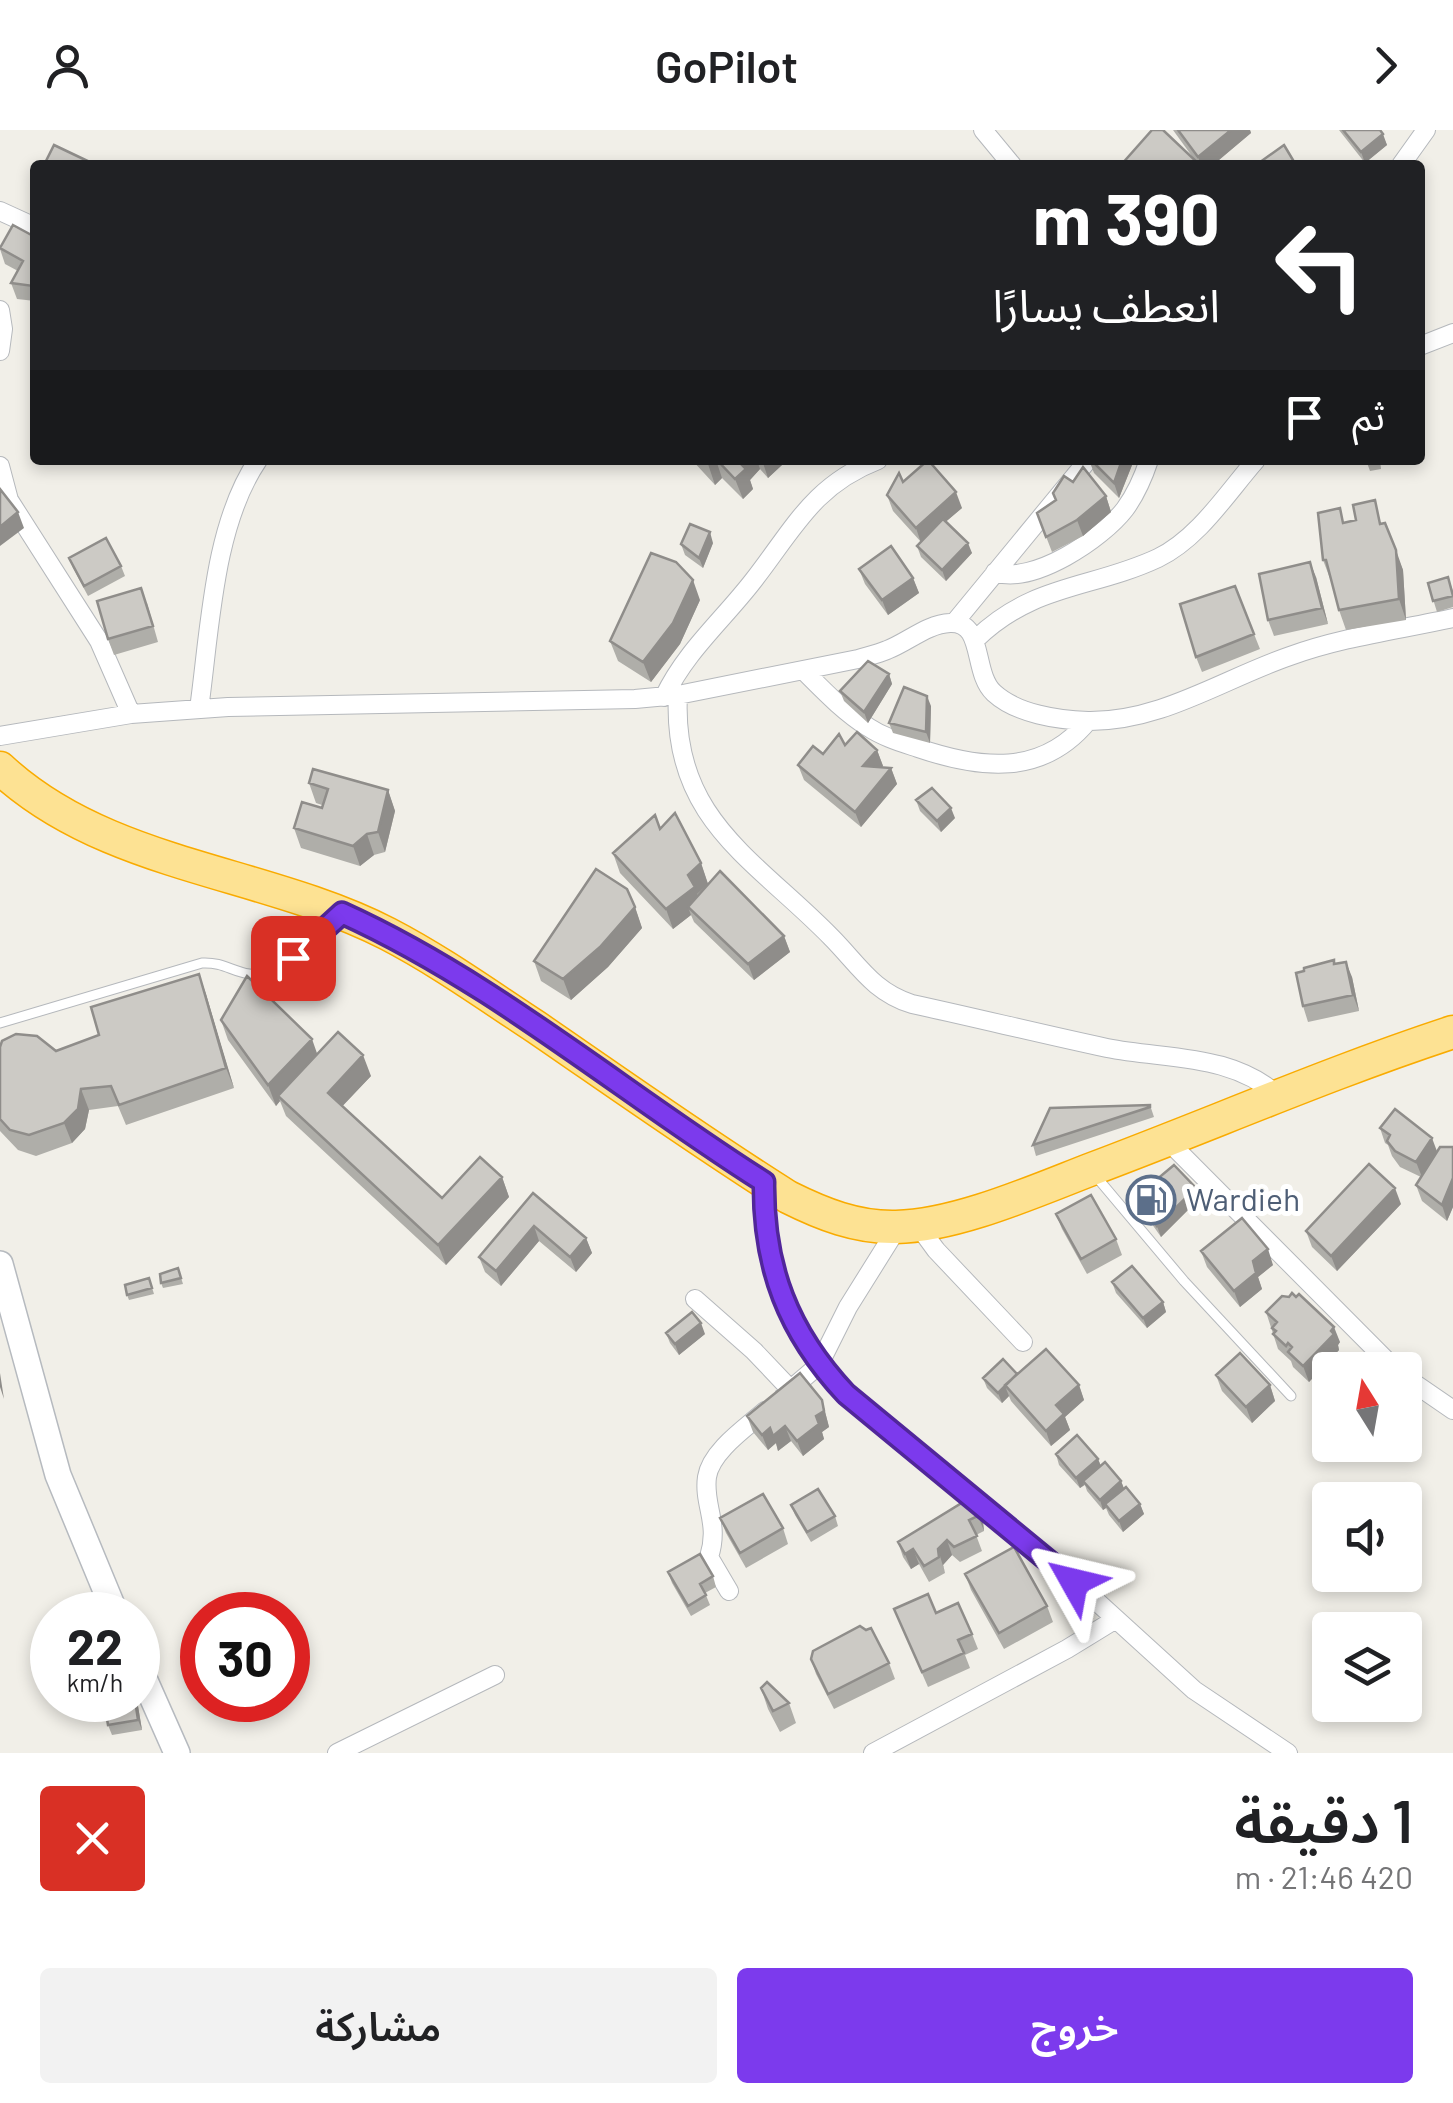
<!DOCTYPE html>
<html lang="ar">
<meta charset="utf-8">
<style>
:root{--surface:#fff;--page:#f2f2f2;--text:#202124;--muted:#757577;--accent:#7c3aed}
body{margin:0;font-family:Barlow,"Noto Sans Arabic",sans-serif;background:var(--page);color:var(--text);direction:rtl;height:100vh;display:flex;flex-direction:column;font-size:38px;white-space:nowrap}
*{box-sizing:border-box;margin:0}
p{font-size:32px;color:var(--muted)}
.icon{flex:none;width:55px;height:55px;fill:none;stroke:currentColor;stroke-width:2;stroke-linecap:round;stroke-linejoin:round}
.map{position:relative;height:1623px;overflow:hidden;direction:ltr}
.details{display:flex;flex-direction:column;background:var(--surface);flex:1}
.details>*{flex:none}
.guide{position:absolute;left:30px;top:30px;width:1395px;height:305px;border-radius:10px;box-shadow:0 5px 15px #0003;direction:rtl;background:#202124;color:#fff;overflow:hidden}
.needle{width:65px;rotate:349deg}
.buttons{position:absolute;left:1312px;top:1222px;display:grid;gap:20px}
.buttons a{display:grid;place-items:center;width:110px;height:110px;border-radius:10px;background:var(--surface);box-shadow:0 5px 15px #0003;font-size:50px}
.speed{position:absolute;left:30px;top:1462px;display:flex;gap:20px;font-size:50px;font-weight:700;text-align:center}
.speed>*{display:grid;place-content:center;width:130px;height:130px;border-radius:50%;background:var(--surface);box-shadow:0 5px 15px #0003;line-height:1}
.speed small{font-size:25px;font-weight:400}
.speed .limit{border:15px solid #d22;background:#fff;color:#111}
.pin{position:absolute;display:grid;place-items:center;width:85px;height:85px;color:#fff;margin:-42px;border-radius:20px;box-shadow:0 5px 15px #0006}
.me{position:absolute;width:110px;margin:-55px;rotate:307deg;stroke-linejoin:round;filter:drop-shadow(0 0 8px #0008)}
.turn{display:flex;align-items:center;gap:35px;height:210px;padding:0 40px;font-size:45px}
.turn .icon{width:130px;height:130px;stroke-width:2.5}
.turn b{display:block;font-size:70px;line-height:85px}
.then{display:flex;align-items:center;height:95px;padding:0 40px;background:#0003;gap:20px;font-size:38px}
.round{display:grid;place-items:center;flex:none;width:105px;height:105px;border-radius:10px;background:var(--page)}
.overview{display:flex;align-items:center;justify-content:space-between;height:170px;padding:0 40px}
h1{font-size:60px;font-weight:600;line-height:75px}
.cta{display:flex;gap:20px;margin-top:auto;padding:20px 40px}
.cta a{flex:1;height:115px;border-radius:10px;background:var(--accent);color:#fff;font-size:40px;font-weight:600;line-height:115px;text-align:center}
.cta a+a{background:var(--page);color:var(--text)}
header{display:flex;justify-content:space-between;align-items:center;height:130px;padding:0 40px;background:var(--surface);font-size:45px;font-weight:600}
.map>svg:first-child{display:block}
.lines{fill:none;stroke-linecap:round;stroke-linejoin:round}
.lane-casing{stroke:#b5b8bc;stroke-width:11}
.street-casing{stroke:#b5b8bc;stroke-width:20}
.secondary-casing{stroke:#b6babf;stroke-width:28}
.highway-casing{stroke:#f9ab00;stroke-width:35}
.lane{stroke:#fff;stroke-width:9}
.street{stroke:#fff;stroke-width:18}
.secondary{stroke:#fff;stroke-width:25}
.highway{stroke:#fde293;stroke-width:32}
.wall{fill:#afaea9}
.shaded-wall{fill:#8f8d8a}
.building{fill:#cccac5;stroke:#8f8d8a;stroke-width:2.5}
.route-casing{stroke:#51269a;stroke-width:25}
.route{stroke:#7c3aed;stroke-width:18}
.labels{text-anchor:middle;stroke-width:10;stroke-linejoin:round;paint-order:stroke}
.service-label{font-size:32px;fill:#4e5e75;stroke:#fff;text-anchor:start}
</style>
<header><svg class="icon" aria-label="forward" viewBox="0 0 24 24"><path d="M9 5l7 7-7 7"/></svg>GoPilot<svg class="icon" aria-label="person" viewBox="0 0 24 24"><circle cx="12" cy="8" r="4"/><path d="M4 21q1-7 8-7t8 7"/></svg></header>
<div class="map">
<svg width="1453" height="1623" viewBox="0 0 1453 1623">
<rect width="100%" height="100%" fill="#f1efe8"/>
<g class="lines">
<g class="lane-casing">
<path id="lane" d="M0 893 202 833C223 832 231 841 249 844 282 850 315 810 336 789
M1094 1044 1184 1151 1291 1266"/>
</g>
<g class="street-casing">
<path id="street" d="M983 0 1012 35
M1401 35 1426 0
M0 81 35 97
M0 180 3 199 0 221
M1420 216 1453 203
M0 336 9 370 99 511 131 584
M995 442C1033 455 1102 409 1125 379 1136 364 1143 348 1149 330
M954 493 1088 330
M976 509C1034 453 1092 459 1158 428 1199 408 1227 363 1256 330
M804 541C824 561 844 582 868 597 883 607 900 612 918 618 980 639 1042 647 1088 591
M678 565C671 689 756 730 831 807 858 834 873 862 912 874 977 888 1041 904 1107 918 1168 930 1231 923 1280 967
M664 567C686 521 722 491 753 451 793 400 813 355 878 330
M199 579C210 501 213 396 258 330
M0 606 131 584 228 577 635 569 678 565 858 529C868 526 878 524 887 520 908 512 927 494 950 493 985 491 972 543 994 563 1017 584 1058 590 1088 591 1161 592 1223 549 1290 526 1342 507 1398 500 1453 488
M1168 1011 1396 1240
M763 1052C763 1125 781 1173 819 1235L785 1264
M917 1094 936 1120 1023 1212
M898 1097 848 1177 819 1235 846 1264 1094 1469 1194 1560 1288 1623
M695 1169 754 1221 791 1260
M1405 1247 1453 1280
M729 1461 709 1427C720 1393 703 1375 707 1347 711 1321 747 1297 765 1281
M337 1623 495 1545
M873 1623 1067 1519 1116 1489"/>
</g>
<g class="secondary-casing">
<path id="secondary" d="M0 1134 58 1345 116 1485
M138 1535 177 1623"/>
</g>
<g class="highway-casing">
<path id="highway" d="M0 638C106 737 264 740 388 804 440 831 487 865 536 897 619 954 702 1013 788 1067 822 1084 857 1098 896 1097 956 1096 1035 1061 1092 1039 1212 994 1331 942 1453 902"/>
</g>
<use href="#lane" class="lane"/>
<use href="#street" class="street"/>
<use href="#secondary" class="secondary"/>
<use href="#highway" class="highway"/>
</g>
<path class="wall" d="M1173 0H1250L1251 3 1213 35H1121L1194 29Z
M1339 0H1380L1387 15 1365 33Z
M35 107V171L17 169 11 153 18 141 5 134 0 119Z
M692 330H780L782 335 768 348 760 339 750 350 753 359 743 369 722 348 715 355Z
M1089 330H1134L1119 368 1094 343Z
M1366 330H1380L1381 339 1370 341Z
M903 352 962 378 945 392 972 423 946 451 921 427 917 416 921 412 893 381 887 365Z
M1073 352 1106 366 1111 382 1083 406 1052 422 1037 383 1056 370Z
M1345 392 1383 393 1403 440 1406 490 1346 500 1339 480 1331 451 1323 430Z
M713 413 703 438 685 425 681 414Z
M69 428 121 436 125 446 88 466 73 438Z
M859 439 913 448 919 463 888 485 865 454Z
M1316 447 1328 494 1274 506 1268 490Z
M1448 447 1453 461V477L1437 482 1428 453Z
M700 470 680 514 651 552 618 531 610 511Z
M147 473 158 512 114 525 108 509Z
M1254 504 1260 519 1202 542 1196 527Z
M889 544 892 554 868 593 844 571 840 561Z
M931 576 930 613 893 603 889 593Z
M845 615 877 620 883 636 881 638H891L897 654 861 697 804 650 798 635Z
M309 653 388 660 395 681 385 722 374 725 360 736 301 718 294 698 322 678V675L316 673Z
M916 670 955 688 941 702 920 681Z
M660 698 701 733 708 754 698 766 784 806 790 822 754 850 694 792 691 785 673 799 620 743 613 723Z
M635 777 642 798 608 837 571 870 541 851 534 831Z
M1335 834 1352 847 1359 881 1308 892 1303 876Z
M199 844 234 958 126 995 118 976 89 980 85 999 72 1013 36 1026 18 1020 0 1001V917L56 921 99 905Z
M221 890 317 924 371 946 342 976 442 1068 502 1047 509 1067 446 1135 286 986 280 971 276 976 228 910Z
M1150 975 1154 987 1036 1026 1033 1015Z
M1380 998 1437 1021 1453 1017V1077L1447 1091 1422 1071 1416 1055 1421 1047 1400 1037 1392 1026 1388 1015 1385 1013Z
M1156 1050 1200 1068 1161 1107 1147 1087 1143 1077 1161 1062Z
M533 1063 586 1108 592 1123 576 1142 539 1111 501 1156 485 1142 479 1127Z
M1401 1074 1337 1141 1312 1117 1306 1101Z
M1056 1084 1116 1109 1122 1125 1087 1144 1062 1099Z
M1201 1121 1273 1135 1258 1147 1262 1159 1240 1177 1207 1137Z
M178 1138 183 1154 163 1158 161 1153Z
M149 1148 154 1164 129 1170 127 1165Z
M1112 1152 1163 1172 1166 1182 1147 1198 1116 1163Z
M1266 1182 1340 1212 1338 1215 1339 1220 1309 1252 1293 1237 1291 1231 1278 1219Z
M666 1203 705 1204 679 1225 670 1213Z
M1018 1244 1079 1255 1084 1270 1065 1287 1070 1300 1051 1316 1011 1271 1009 1266 1002 1273 987 1258 983 1248Z
M1216 1245 1270 1255 1275 1271 1252 1293 1222 1261Z
M822 1270 829 1297 822 1302 824 1309 803 1326 791 1311 778 1321 776 1313 768 1320 753 1302 747 1286Z
M1056 1324 1098 1329 1101 1336 1121 1351 1124 1359 1140 1374 1144 1384 1123 1402 1109 1385 1106 1378 1103 1380 1087 1361 1085 1355 1080 1358 1059 1335Z
M965 1371 983 1392 984 1401 976 1405 982 1421 960 1432 952 1425 943 1435 945 1443 929 1452 919 1434 911 1439 903 1427 898 1412Z
M791 1375 835 1386 838 1396 811 1412 795 1385Z
M720 1388 783 1398 788 1414 746 1438 726 1403Z
M668 1442 713 1446 716 1457 705 1463 710 1475 691 1486 672 1453Z
M965 1444 1047 1476 1053 1492 1004 1519 971 1460Z
M894 1479 936 1483 972 1504 978 1519 965 1525 970 1538 928 1557Z
M811 1529 889 1533 895 1549 834 1579 816 1544Z
M761 1558 789 1573 796 1593 780 1602 768 1579Z
M137 1570 142 1600 112 1605 108 1595Z"/>
<path class="shaded-wall" d="M1231 0H1250L1251 3 1213 35H1201L1198 27Z
M1383 4 1387 15 1365 33 1361 22Z
M712 330H716L722 348 715 355 708 334Z
M741 330H757L760 339 750 350 753 359 743 369 735 349 739 332Z
M762 330H780L782 335 768 348Z
M1122 330H1134L1119 368 1114 353Z
M956 362 962 378 921 413 916 398Z
M1106 366 1111 382 1083 406 1077 390Z
M18 382 24 398 0 416V397Z
M710 402 713 413 703 438 699 428Z
M968 413 972 423 946 451 942 440Z
M1396 420 1403 440 1406 490 1399 469Z
M1310 432 1316 447 1328 494 1322 478Z
M913 448 919 463 888 485 882 470Z
M693 450 700 470 680 514 651 552 643 532Z
M889 544 892 554 868 593 864 582Z
M927 566 931 576 930 613 926 602Z
M877 620 883 636 869 651 863 636Z
M891 638 897 654 861 697 855 682Z
M388 660 395 681 385 722 378 702Z
M951 678 955 688 941 702 937 691Z
M367 704 374 725 360 736 353 716Z
M701 733 708 754 697 764 702 777H688L691 785 673 799 666 779 688 745Z
M635 777 642 798 608 837 571 870 563 849Z
M784 806 790 822 754 850 748 834Z
M1346 832 1352 847 1359 881 1353 865Z
M199 844 206 864 234 958 226 938Z
M312 909 319 929 278 966 280 971 276 976 268 955Z
M363 925 371 946 336 983 328 963Z
M81 959 89 980 85 999 72 1013 64 993Z
M1432 1008 1438 1024 1422 1047 1416 1032Z
M502 1047 509 1067 446 1135 438 1115Z
M1453 1048V1077L1447 1091 1442 1075Z
M1196 1058 1200 1068 1161 1107 1157 1096Z
M1395 1058 1401 1074 1337 1141 1331 1126Z
M534 1096 539 1111 501 1156 496 1141Z
M586 1108 592 1123 576 1142 570 1127Z
M1268 1119 1273 1135 1258 1147 1262 1159 1240 1177 1234 1161 1253 1131Z
M1163 1172 1166 1182 1147 1198 1143 1188Z
M701 1193 705 1204 679 1225 675 1214Z
M1334 1197 1340 1212 1338 1215 1339 1220 1309 1252 1303 1236Z
M0 1242V1243L4 1269 0 1257Z
M1079 1255 1084 1270 1065 1287 1070 1300 1051 1316 1046 1301 1056 1275Z
M1270 1255 1275 1271 1252 1293 1246 1277Z
M1005 1256 1009 1266 1002 1273 998 1263Z
M822 1270 829 1297 822 1302 824 1309 803 1326 797 1311Z
M785 1296 791 1311 778 1321 776 1313 768 1320 762 1305 770 1298Z
M1098 1329 1102 1339 1083 1351 1084 1355 1080 1358 1076 1348Z
M1121 1351 1125 1361 1105 1374 1106 1378 1103 1380 1100 1370Z
M1140 1374 1144 1384 1123 1402 1119 1391Z
M978 1376 983 1392 984 1401 978 1386Z
M947 1410 952 1425 943 1435 945 1443 938 1419Z
M913 1419 919 1434 911 1439 905 1424Z
M135 1570H137L142 1600 138 1590Z"/>
<path class="building" d="M1152 0H1163L1200 35H1121Z
M1178 0H1231L1198 27Z
M1343 0H1380L1383 4 1361 22Z
M54 15 96 35H44Z
M1284 15 1296 35H1256Z
M13 95 35 107V152L33 156 11 153 23 131 0 118Z
M717 330H741L739 332 746 339 735 349Z
M928 330 956 362 916 398 887 365 899 343 903 352Z
M1091 330H1122L1114 353Z
M1083 337 1106 366 1077 390 1046 407 1037 383 1056 370 1053 363 1064 346 1073 352Z
M0 359 18 382 0 397Z
M1375 370 1380 394 1385 393 1396 420 1399 469 1339 480 1326 430H1323L1318 383 1340 378 1343 393 1356 390 1353 375Z
M943 389 968 413 942 440 917 416Z
M690 394 710 402 699 428 681 414Z
M106 408 121 436 84 456 69 428Z
M891 416 913 448 882 470 859 439Z
M651 423 676 432 693 450 673 493 643 532 610 511Z
M1310 432 1322 478 1268 490 1259 444Z
M1448 447 1453 466 1433 471 1428 453Z
M1235 456 1254 504 1196 527 1180 474Z
M141 458 153 496 108 509 97 471Z
M868 531 889 544 864 582 840 561Z
M904 557 927 566 926 602 889 593Z
M857 602 877 620 863 636 891 638 855 682 798 635 813 616 823 624 839 604 845 615Z
M313 639 388 660 378 702 367 704 353 716 294 698 302 672 322 678 328 659 309 653Z
M932 658 951 678 937 691 916 670Z
M675 683 701 733 688 745 695 757 666 779 613 723 655 685 660 699Z
M596 739 627 759 635 777 600 817 563 849 534 831Z
M720 741 784 806 748 834 688 777Z
M1334 830V834L1346 832 1353 865 1303 876 1296 843 1304 841V838Z
M199 844 226 938 119 975 111 956 81 959 78 979 64 993 29 1005 10 1000 0 989V917L2 911 16 904 37 906 56 921 99 905 91 877Z
M247 846 312 909 268 955 221 890Z
M338 902 363 925 328 963 442 1068 480 1027 502 1047 438 1115 278 966Z
M1150 975V977L1033 1015 1050 978Z
M1395 979 1432 1008 1416 1032 1395 1021 1387 1011 1390 1005 1380 998Z
M1440 1017H1453V1048L1442 1075 1416 1055Z
M1369 1034 1395 1058 1331 1126 1306 1101Z
M1174 1035 1196 1058 1157 1096 1143 1077 1165 1059 1156 1050Z
M533 1063 586 1108 570 1127 534 1096 496 1141 479 1127Z
M1091 1065 1116 1109 1081 1129 1056 1084Z
M1242 1088 1268 1119 1253 1131 1256 1143 1234 1161 1201 1121Z
M1132 1136 1163 1172 1143 1188 1112 1152Z
M178 1138 181 1148 161 1153 160 1144Z
M149 1148 152 1158 127 1165 125 1155Z
M1292 1163 1296 1167 1299 1164 1334 1197 1331 1201 1334 1204 1303 1236 1288 1222 1292 1217 1288 1213 1286 1216 1273 1204 1276 1201 1272 1198 1277 1192 1266 1182 1282 1166 1289 1167Z
M692 1182 701 1193 675 1214 666 1203Z
M1046 1219 1079 1255 1056 1275 1064 1284 1046 1301 1005 1255Z
M1240 1223 1270 1255 1246 1277 1216 1245Z
M1003 1229 1017 1244 998 1263 983 1248Z
M800 1243 822 1270 824 1281 816 1286 819 1294 797 1311 785 1296 773 1306 770 1298 762 1305 747 1286Z
M1077 1305 1098 1329 1076 1348 1056 1324Z
M1105 1332 1121 1351 1100 1370 1083 1351Z
M1126 1357 1140 1374 1119 1391 1105 1374Z
M818 1359 835 1386 807 1402 791 1375Z
M763 1364 783 1398 740 1423 720 1388Z
M965 1371 978 1376V1386L969 1390 977 1406 954 1417 947 1410 938 1419 939 1427 924 1436 913 1419 905 1424 898 1412Z
M1014 1417 1047 1476 999 1503 965 1444Z
M700 1424 713 1446 700 1454 706 1465 688 1476 668 1442Z
M928 1464 936 1483 958 1473 972 1504 958 1510 964 1523 922 1542 894 1479Z
M860 1496 866 1500 871 1498 889 1533 828 1564 811 1529 813 1521Z
M767 1552 789 1573 773 1581 761 1558Z
M104 1570H135L138 1590 108 1595Z"/>
<g class="lines">
<g class="route-casing">
<path id="route" d="M293 828 342 783C494 852 623 963 764 1052 763 1137 788 1202 846 1264L1074 1452"/>
</g>
<use href="#route" class="route"/>
</g>
<defs>
<g id="fuel-ring" transform="scale(2.5)"><circle r="9.5" fill="#fff" stroke="#5c6f8a" stroke-width="1.5"/><path d="M-5.5-6h7V0h2V4h1.3V-2.5L3-4.5l.8-.8L6-3V5H2.5V1h-1V6h-7ZM-4.2-4.7v3.2H.2V-4.7Z" fill="#5c6f8a"/></g>
</defs>
<g fill-rule="evenodd">
<use href="#fuel-ring" x="1151" y="1070"/>
</g>
<g class="labels">
<g class="service-label">
<text x="1186" y="1081">Wardieh</text>
</g>
</g>
</svg>
<div class="buttons">
<a><svg class="needle" viewBox="-14 -14 28 28"><path d="M0-13l5 13h-10z" fill="#e53935"/><path d="M0 13l5-13h-10z" fill="#757577"/></svg></a>
<a><svg class="icon" aria-label="sound" viewBox="0 0 24 24"><path d="M4 9h4l5-4v14l-5-4H4zM17 9q2 3 0 6"/></svg></a>
<a><svg class="icon" aria-label="layers" viewBox="0 0 24 24"><path d="M12 4l9 5-9 5-9-5zM3 14l9 5 9-5"/></svg></a>
</div>
<div class="speed"><div>22<small>km/h</small></div><div class="limit">30</div></div>
<div class="pin" style="left:293px;top:828px;background:#d93025"><svg class="icon" aria-label="arrive" viewBox="0 0 24 24"><path d="M6 21V4h12l-3 4 3 4H6"/></svg></div>
<svg class="me" style="left:1074px;top:1452px" viewBox="-20 -20 40 40"><path d="M0-17L14 15 0 8-14 15z" fill="#7c3aed" stroke="#fff" stroke-width="4"/></svg>
<div class="guide">
<div class="turn"><svg class="icon" aria-label="left" viewBox="0 0 24 24"><path d="M17 20v-9H6M10 6l-5 5 5 5"/></svg><div><b>390 m</b>انعطف يسارًا</div></div>
<div class="then">ثم<svg class="icon" aria-label="arrive" viewBox="0 0 24 24"><path d="M6 21V4h12l-3 4 3 4H6"/></svg></div>
</div>
</div>
<section class="details">
<div class="overview"><div><h1>1 دقيقة</h1><p>420 m · 21:46</p></div><a class="round" style="background:#d93025;color:#fff"><svg class="icon" aria-label="close" viewBox="0 0 24 24"><path d="M6 6l12 12M18 6L6 18"/></svg></a></div>
<div class="cta"><a>خروج</a><a>مشاركة</a></div>
</section>
